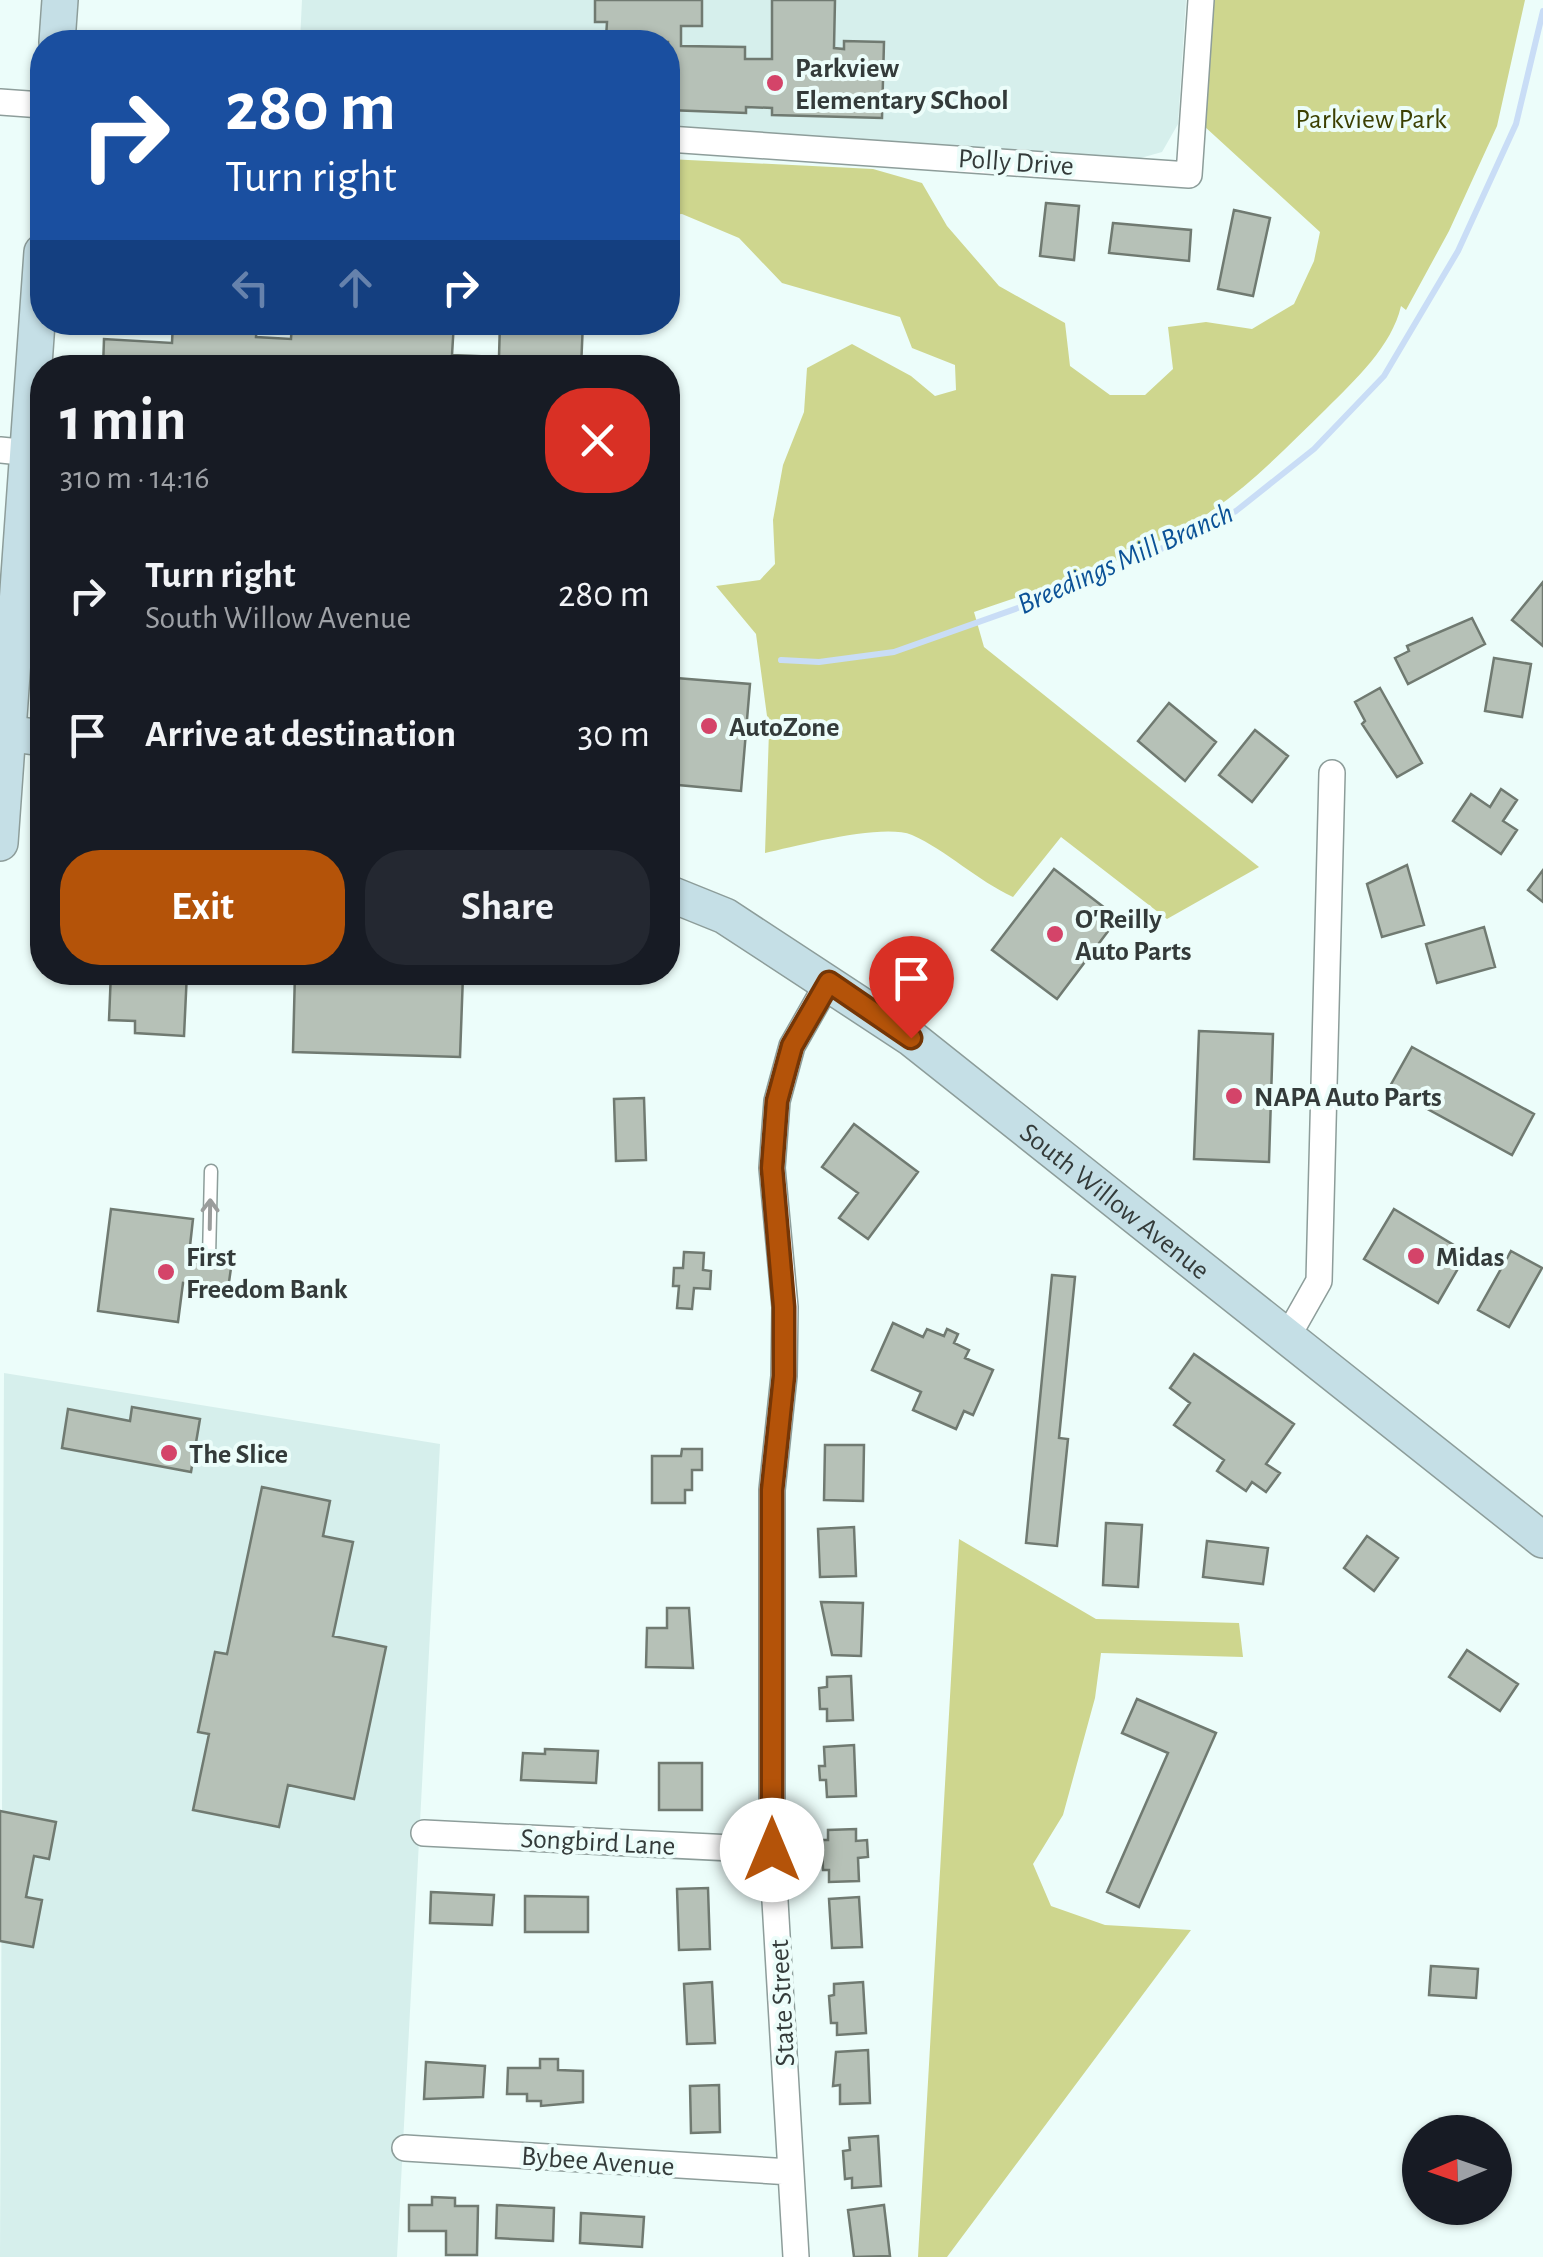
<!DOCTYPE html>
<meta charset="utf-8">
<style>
:root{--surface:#171b24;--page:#242831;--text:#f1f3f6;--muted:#9ea1a6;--accent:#b45309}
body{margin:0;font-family:"Alegreya Sans",sans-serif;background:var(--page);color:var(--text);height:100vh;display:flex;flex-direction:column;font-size:38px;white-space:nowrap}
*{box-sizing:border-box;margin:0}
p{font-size:32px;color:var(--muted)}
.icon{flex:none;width:55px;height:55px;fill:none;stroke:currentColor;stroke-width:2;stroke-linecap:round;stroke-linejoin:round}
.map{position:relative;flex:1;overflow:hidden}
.details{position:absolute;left:30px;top:355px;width:650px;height:630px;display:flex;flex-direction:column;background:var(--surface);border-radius:40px;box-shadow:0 2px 8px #0004}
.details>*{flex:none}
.hud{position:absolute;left:30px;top:30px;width:650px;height:305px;border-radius:40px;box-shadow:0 2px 8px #0004;background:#1a4fa0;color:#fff;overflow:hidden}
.needle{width:65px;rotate:268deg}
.fabs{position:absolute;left:1402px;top:2115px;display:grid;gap:20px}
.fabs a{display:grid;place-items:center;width:110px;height:110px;border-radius:50%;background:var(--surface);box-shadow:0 2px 8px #0004;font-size:50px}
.pin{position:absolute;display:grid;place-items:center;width:85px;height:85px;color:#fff;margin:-102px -42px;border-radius:50% 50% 50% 0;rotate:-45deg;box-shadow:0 0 10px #0007}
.pin .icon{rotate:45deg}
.me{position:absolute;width:110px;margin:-55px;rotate:0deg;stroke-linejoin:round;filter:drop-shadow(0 0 8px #0008)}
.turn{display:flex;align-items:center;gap:35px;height:210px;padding:0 30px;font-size:45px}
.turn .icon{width:130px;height:130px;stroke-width:2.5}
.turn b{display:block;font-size:70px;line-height:85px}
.lanes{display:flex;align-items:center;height:95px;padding:0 30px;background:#0003;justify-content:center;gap:50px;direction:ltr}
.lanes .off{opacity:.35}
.round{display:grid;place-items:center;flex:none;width:105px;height:105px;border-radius:40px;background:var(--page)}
.summary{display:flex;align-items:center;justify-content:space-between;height:170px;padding:0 30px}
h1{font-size:60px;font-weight:700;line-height:75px}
.cta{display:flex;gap:20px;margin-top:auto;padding:20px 30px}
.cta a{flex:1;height:115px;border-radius:40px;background:var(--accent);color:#fff;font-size:40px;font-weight:700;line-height:115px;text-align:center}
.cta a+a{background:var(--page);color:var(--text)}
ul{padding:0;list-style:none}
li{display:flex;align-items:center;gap:30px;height:140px;padding:0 30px}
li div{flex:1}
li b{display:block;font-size:38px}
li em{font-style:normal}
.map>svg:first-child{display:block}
.built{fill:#d6efec}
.green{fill:#ced68e}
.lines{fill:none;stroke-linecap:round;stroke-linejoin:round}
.stream{stroke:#c9ddf6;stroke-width:6}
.building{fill:#b6c1b7;stroke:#707a71;stroke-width:2.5}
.lane-casing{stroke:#8d9d9a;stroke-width:15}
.street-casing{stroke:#8d9d9a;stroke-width:28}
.secondary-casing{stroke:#8d9d9a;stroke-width:38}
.lane{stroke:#fff;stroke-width:12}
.street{stroke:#fff;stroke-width:25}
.secondary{stroke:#c5dfe6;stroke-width:35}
.oneway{stroke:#9a9d9c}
.route-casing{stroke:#753606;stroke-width:25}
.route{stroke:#b45309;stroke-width:18}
.poi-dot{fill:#d44469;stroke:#ecfdfa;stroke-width:4}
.labels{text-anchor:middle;stroke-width:8;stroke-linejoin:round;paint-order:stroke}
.poi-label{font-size:28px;font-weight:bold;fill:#343b3a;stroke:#ecfdfa;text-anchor:start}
.park-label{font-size:28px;fill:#3c4002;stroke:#ecfdfa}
.street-label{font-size:28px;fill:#343b3a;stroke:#ecfdfa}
.water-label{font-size:30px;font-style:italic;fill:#0b5297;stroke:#ecfdfa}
</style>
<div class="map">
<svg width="1543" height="2257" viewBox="0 0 1543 2257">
<rect width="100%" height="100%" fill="#ecfdfa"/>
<path class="built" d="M302 0H1186L1178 124 1162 152 1130 161 668 127V42H300Z
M4 1373 440 1444 397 2257H0Z"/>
<path class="green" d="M1212 0H1525L1497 126 1449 231 1406 310 1401 306C1392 346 1355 380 1326 409 1285 449 1243 493 1193 523 1126 562 1047 587 974 612L984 647 1259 867 1167 919 1061 837 1013 897C978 881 946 850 912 835 882 823 798 846 765 853L769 731 756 634 716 586 760 580 775 564 773 520 783 465 804 412 807 368 852 344 911 376 935 396 956 390 955 365 912 348 900 317 782 283 739 238 682 214 668 215V159L873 169 922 183 947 226 999 286 1065 323 1070 366 1110 395H1145L1173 369 1168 327 1206 322 1252 329 1294 304 1314 261 1320 232 1204 126Z
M959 1539 1096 1619 1239 1623 1243 1657 1101 1653 1095 1698 1063 1815 1033 1864 1051 1906 1105 1925 1191 1930 947 2257H918Z"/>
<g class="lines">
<path class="stream" d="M781 660 819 662 894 652 1032 603 1141 559 1236 511 1314 449 1384 376 1458 251 1516 124 1543 11"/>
</g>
<path class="building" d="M595 0H702V26H681V46L745 47V59H772V0H835L834 48 844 49V41L884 42 882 118 772 115V108L746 107V113L668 110V42H540V36L606 38 607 22H595Z
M1046 203 1079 206 1074 260 1040 256Z
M1234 210 1270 218 1253 296 1218 289Z
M1113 223 1191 230 1189 261 1109 253Z
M173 322H257L256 337 291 339 292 322H454L452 355 499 357 500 322H583L581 368H103L104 339 172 343Z
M1543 582V646L1512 620Z
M1472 618 1485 644 1408 684 1395 658 1409 651 1407 646Z
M1494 658 1531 664 1522 717 1485 711Z
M676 678 750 684 741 791 668 784Z
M1380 688 1422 763 1397 777 1362 724 1365 721 1355 702Z
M1169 703 1216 742 1185 781 1138 741Z
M1255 730 1288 756 1252 802 1219 775Z
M1501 789 1517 800 1503 821 1517 830 1501 854 1453 821 1471 794 1490 807Z
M1407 865 1424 925 1382 937 1367 884Z
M1054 869 1118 918 1057 999 992 950Z
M1543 870V902L1528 890Z
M1484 927 1495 967 1437 983 1426 944Z
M111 972H187L184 1036 135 1033V1021L109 1020Z
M295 972 432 982V975H463L460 1057 293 1052Z
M1199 1031 1273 1034 1269 1162 1194 1159Z
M1412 1047 1534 1114 1512 1155 1389 1088Z
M644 1098 646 1160 616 1161 614 1099Z
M854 1124 918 1172 868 1239 839 1218 858 1193 822 1167Z
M111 1209 193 1219 189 1255 232 1261 228 1289 183 1283 178 1322 98 1311Z
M1394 1209 1467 1253 1438 1303 1364 1259Z
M1511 1251 1542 1268 1509 1327 1478 1310Z
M684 1252 704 1253 703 1270 711 1271 710 1289 694 1288 692 1309 677 1308 679 1286H673L674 1268H683Z
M1052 1275 1075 1277 1059 1438 1068 1439 1057 1546 1026 1543Z
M893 1323 923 1337 927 1329 944 1336 947 1329 958 1334 954 1343 969 1350 965 1358 993 1370 973 1415 964 1411 956 1429 913 1410 921 1392 872 1370Z
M1194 1354 1294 1424 1266 1464 1280 1473 1266 1492 1252 1482 1246 1491 1217 1471 1224 1460 1174 1425 1190 1403 1170 1388Z
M132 1407 200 1419 191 1472 62 1448 68 1409 130 1421Z
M825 1445H864L863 1501 824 1500Z
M682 1449H702V1470H692V1490H685V1503H652V1456H681Z
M262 1487 330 1501 323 1536 353 1542 333 1636 386 1647 354 1799 288 1785 279 1827 193 1810 209 1734 198 1732 215 1652 227 1654Z
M1106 1523 1142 1525 1138 1587 1103 1585Z
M854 1527 856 1576 820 1577 818 1529Z
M1367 1536 1398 1558 1374 1591 1344 1568Z
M1207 1541 1268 1548 1263 1584 1203 1577Z
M821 1602 863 1603 861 1656 832 1655Z
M667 1608H689L693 1668 646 1667 647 1628H667Z
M1467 1650 1518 1684 1500 1711 1449 1677Z
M851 1676 853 1720 827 1721V1709H820L819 1688 827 1687V1677Z
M1137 1699 1216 1733 1139 1907 1107 1892 1168 1753 1122 1733Z
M854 1745 856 1796 827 1797 826 1780H820L819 1766H825L824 1747Z
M545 1749 598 1751 596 1783 521 1780 523 1753 545 1754Z
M659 1763H702V1810H659Z
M0 1811 56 1822 49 1859 34 1856 26 1897 42 1900 33 1947 0 1941Z
M856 1829V1841L867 1840 868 1857 858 1858 859 1881 829 1882V1870H823L822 1840H828V1830Z
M708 1888 710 1949 679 1950 677 1889Z
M431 1892 494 1895 492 1925 430 1923Z
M525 1896 588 1897V1932H525Z
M859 1897 862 1947 832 1948 829 1899Z
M1431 1966 1478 1969 1476 1998 1429 1995Z
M712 1982 715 2043 687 2044 684 1984Z
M863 1982 866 2033 837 2035V2023H831L829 1996 834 1995V1984Z
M868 2050 870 2103 840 2104V2085L833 2086 836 2052Z
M540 2059H558V2070L583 2071V2102L541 2106V2101H527V2094H507L508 2068H540Z
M426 2062 485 2066 483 2097 424 2099Z
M719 2085 720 2132 691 2133 690 2086Z
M878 2136 881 2186 852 2188V2178L845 2179 843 2151 850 2150 849 2138Z
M432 2197 455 2198V2206H478L477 2255H446V2231H409V2205H432Z
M497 2205 554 2208 553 2241 496 2238Z
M884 2205 890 2256 854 2257 848 2210Z
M581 2213 644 2217 642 2247 580 2243Z"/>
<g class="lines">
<g class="lane-casing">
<path id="lane" d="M209 1258 211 1171"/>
</g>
<g class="street-casing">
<path id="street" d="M0 102 42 105
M668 139 1189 175 1201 0
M0 450 31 453
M1289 1334 1319 1281 1332 773
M424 1833 772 1850
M405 2148 791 2172
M796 2257 772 1850V1490L784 1376 785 1307 772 1168 777 1101 792 1046 829 981"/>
</g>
<g class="secondary-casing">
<g id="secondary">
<path d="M57 42 60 0"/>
<path d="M0 732 42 738"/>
<path d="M0 843 42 252"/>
<path id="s1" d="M668 893 725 916 911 1038 1543 1540"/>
</g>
</g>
<use href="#lane" class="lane"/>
<use href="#street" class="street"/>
<use href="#secondary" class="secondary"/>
</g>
<defs><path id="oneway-shaft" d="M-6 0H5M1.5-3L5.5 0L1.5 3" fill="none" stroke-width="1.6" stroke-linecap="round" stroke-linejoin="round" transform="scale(2.5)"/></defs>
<use class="oneway" href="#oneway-shaft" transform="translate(210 1214) rotate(-89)"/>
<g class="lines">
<g class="route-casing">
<path id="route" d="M772 1850V1490L784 1376V1307L772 1168 777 1101 792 1046 829 982 911 1038"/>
</g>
<use href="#route" class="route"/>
</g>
<g class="poi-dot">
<circle cx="775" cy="83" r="10"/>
<circle cx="709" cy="726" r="10"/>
<circle cx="1055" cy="934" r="10"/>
<circle cx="1234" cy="1096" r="10"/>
<circle cx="1416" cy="1256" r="10"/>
<circle cx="166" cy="1272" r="10"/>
<circle cx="169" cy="1453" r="10"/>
</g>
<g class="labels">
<g class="poi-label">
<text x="795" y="77">Parkview<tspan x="795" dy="32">Elementary SChool</tspan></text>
<text x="729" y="736">AutoZone</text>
<text x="1075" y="928">O'Reilly<tspan x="1075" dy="32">Auto Parts</tspan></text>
<text x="1254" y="1106">NAPA Auto Parts</text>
<text x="186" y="1266">First<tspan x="186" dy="32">Freedom Bank</tspan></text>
<text x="1436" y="1266">Midas</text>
<text x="189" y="1463">The Slice</text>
</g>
<g class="park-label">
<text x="1371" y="128">Parkview Park</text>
</g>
<g class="street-label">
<text transform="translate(1016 161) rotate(4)" y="10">Polly Drive</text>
<text dy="10" stroke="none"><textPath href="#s1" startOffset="545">South Willow Avenue</textPath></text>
<text transform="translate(598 1841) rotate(3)" y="10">Songbird Lane</text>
<text transform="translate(781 2003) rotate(-93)" y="10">State Street</text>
<text transform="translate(598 2160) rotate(4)" y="10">Bybee Avenue</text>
</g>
<g class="water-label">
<text transform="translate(1125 558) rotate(-24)" y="10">Breedings Mill Branch</text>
</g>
</g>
</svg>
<div class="fabs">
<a><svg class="needle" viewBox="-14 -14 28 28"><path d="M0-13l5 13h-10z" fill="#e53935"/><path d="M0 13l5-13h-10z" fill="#9ea1a6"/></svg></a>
</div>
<div class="pin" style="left:911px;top:1038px;background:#d93025"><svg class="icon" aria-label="arrive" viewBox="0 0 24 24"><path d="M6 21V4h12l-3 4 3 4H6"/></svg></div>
<svg class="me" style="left:772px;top:1850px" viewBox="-20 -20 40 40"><circle r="19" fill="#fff"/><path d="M0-13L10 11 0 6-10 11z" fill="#b45309"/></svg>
<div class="hud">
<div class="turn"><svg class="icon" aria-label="right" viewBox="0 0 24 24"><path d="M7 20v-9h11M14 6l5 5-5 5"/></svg><div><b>280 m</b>Turn right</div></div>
<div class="lanes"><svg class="icon off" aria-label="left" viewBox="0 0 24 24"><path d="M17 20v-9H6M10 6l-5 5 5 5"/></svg><svg class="icon off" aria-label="ahead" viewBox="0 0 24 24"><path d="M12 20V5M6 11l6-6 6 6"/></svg><svg class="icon" aria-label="right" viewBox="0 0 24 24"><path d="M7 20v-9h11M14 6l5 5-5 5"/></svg></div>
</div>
<section class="details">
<div class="summary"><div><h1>1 min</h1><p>310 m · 14:16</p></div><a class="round" style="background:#d93025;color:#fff"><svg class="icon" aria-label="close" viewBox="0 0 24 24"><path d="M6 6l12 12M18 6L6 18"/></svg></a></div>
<ul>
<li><svg class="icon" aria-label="right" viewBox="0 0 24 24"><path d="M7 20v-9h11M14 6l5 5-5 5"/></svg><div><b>Turn right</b><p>South Willow Avenue</p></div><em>280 m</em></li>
<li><svg class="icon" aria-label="arrive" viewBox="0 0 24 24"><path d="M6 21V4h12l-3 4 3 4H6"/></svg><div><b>Arrive at destination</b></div><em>30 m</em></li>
</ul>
<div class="cta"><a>Exit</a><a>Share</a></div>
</section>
</div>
